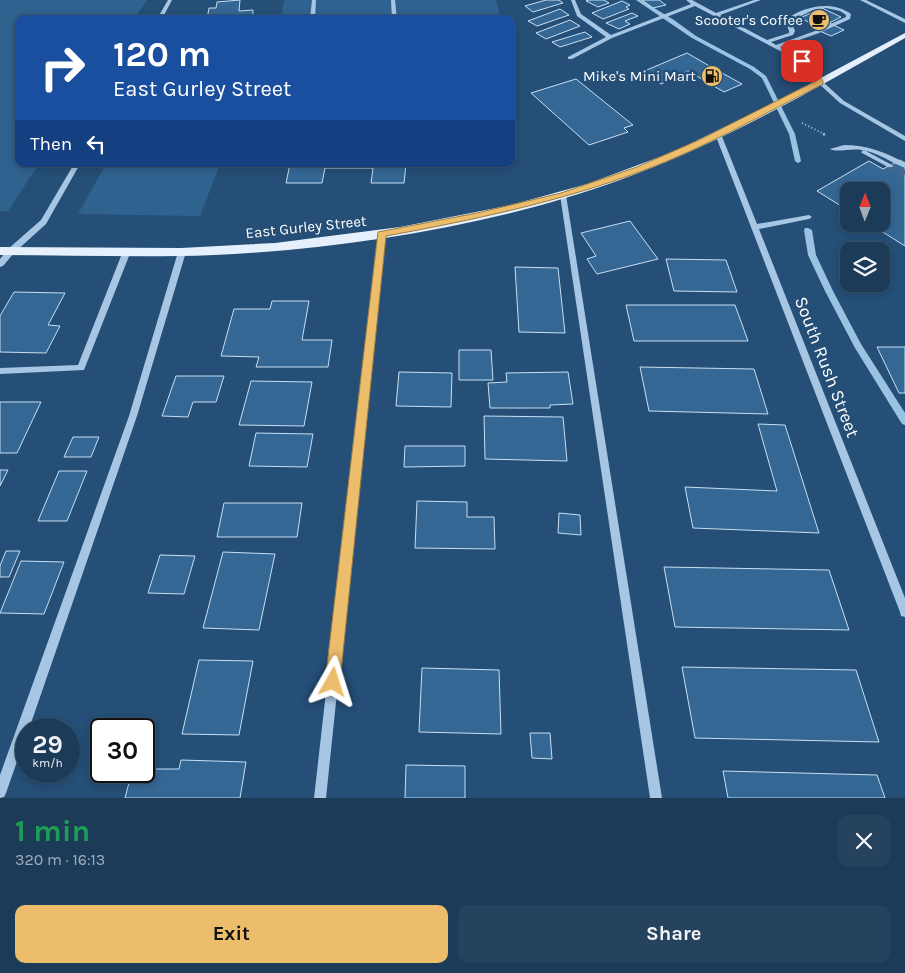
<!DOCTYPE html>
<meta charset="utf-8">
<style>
:root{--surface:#1c3b59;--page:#25425f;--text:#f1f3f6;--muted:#a0adba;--line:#3a556f;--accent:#ecbd6b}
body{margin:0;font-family:Karla,sans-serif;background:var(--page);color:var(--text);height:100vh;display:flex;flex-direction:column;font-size:19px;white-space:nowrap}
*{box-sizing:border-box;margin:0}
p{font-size:16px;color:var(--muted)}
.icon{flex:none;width:28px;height:28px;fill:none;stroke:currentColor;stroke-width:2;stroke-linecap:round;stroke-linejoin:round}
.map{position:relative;height:798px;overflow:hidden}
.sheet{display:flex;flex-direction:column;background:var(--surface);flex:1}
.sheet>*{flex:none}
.banner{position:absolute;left:15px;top:15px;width:500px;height:152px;border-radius:10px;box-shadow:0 2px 8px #0003,0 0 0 1px var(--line);background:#1a4fa0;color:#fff;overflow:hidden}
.needle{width:32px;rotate:1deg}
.fabs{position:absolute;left:840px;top:182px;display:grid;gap:10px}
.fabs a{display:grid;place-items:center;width:50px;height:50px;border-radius:10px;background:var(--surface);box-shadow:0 2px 8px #0003,0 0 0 1px var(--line);font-size:25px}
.speed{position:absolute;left:15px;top:718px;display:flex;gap:10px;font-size:25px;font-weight:700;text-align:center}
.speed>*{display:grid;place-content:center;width:65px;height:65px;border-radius:50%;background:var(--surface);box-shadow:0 2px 8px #0003,0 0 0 1px var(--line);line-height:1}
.speed small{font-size:12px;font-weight:400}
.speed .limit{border:2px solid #111;border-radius:8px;background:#fff;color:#111}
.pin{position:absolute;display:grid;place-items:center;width:42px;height:42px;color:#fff;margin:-21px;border-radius:10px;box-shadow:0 2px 8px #0006}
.me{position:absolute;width:55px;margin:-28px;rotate:6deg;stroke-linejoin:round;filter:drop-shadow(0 0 4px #0008)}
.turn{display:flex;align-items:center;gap:18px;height:105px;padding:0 15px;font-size:22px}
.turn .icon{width:65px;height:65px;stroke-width:2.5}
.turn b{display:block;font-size:35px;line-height:42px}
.then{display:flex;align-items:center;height:48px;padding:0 15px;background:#0003;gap:10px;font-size:19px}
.round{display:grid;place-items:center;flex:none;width:52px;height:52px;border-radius:10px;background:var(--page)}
.head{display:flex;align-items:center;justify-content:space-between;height:85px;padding:0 15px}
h1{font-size:30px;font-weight:700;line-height:38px;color:#1e9e55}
.primary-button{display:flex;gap:10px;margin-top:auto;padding:10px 15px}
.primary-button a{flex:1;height:58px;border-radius:10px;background:var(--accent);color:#111;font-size:20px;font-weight:700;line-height:58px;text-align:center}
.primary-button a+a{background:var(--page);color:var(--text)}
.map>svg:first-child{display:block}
.green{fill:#2f628e}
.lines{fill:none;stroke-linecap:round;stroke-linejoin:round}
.stream{fill:#9ac2e3;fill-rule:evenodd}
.building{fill:#356794;stroke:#c8dff2}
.minor-tunnel{stroke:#46698b;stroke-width:7;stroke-dasharray:7 4;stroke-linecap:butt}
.path-far1{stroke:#a6c6e3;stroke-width:2;stroke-dasharray:1 2.5;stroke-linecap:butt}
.path{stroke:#a6c6e3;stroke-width:2.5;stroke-dasharray:2 3;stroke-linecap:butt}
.minor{fill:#a6c6e3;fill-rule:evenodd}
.major{fill:#e5f0fc;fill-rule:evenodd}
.route{fill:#ecbd6b;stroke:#997b46}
.labels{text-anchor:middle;stroke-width:5;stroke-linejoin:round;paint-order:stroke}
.far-poi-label{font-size:15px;fill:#fff;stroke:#254f77;text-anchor:end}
.far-street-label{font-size:15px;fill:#fff;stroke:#254f77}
.street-label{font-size:18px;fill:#fff;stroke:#254f77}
</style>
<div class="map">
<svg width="905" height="798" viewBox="0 0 905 798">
<rect width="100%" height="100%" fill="#254f77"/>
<path class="green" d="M0 0H147L134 19H19V164H39L8 211H0Z
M284 0H496L501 19H281Z
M106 164H220L200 216 78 214Z"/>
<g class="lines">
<path class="stream" d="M636 0H641L674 20 696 36 754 67 766 76 795 134 801 161 800 162 798 163 795 161 789 134 762 78 750 69 692 38Z
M805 228H808L812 230 816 255 833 291 861 344 905 413V425L902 424 855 348 825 291 808 255 804 230Z"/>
</g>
<path class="building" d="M240 0 239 11 253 10V19H207L209 8H216L217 2Z
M546 0H559L563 3 533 12 525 6Z
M589 0H604L609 3 598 7 586 1Z
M642 0H659L666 5 653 8Z
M622 1 630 5 626 7 629 9 603 19 592 13Z
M822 8 841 17 829 23 844 30 831 36 815 29 819 27 800 18Z
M560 9 569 15 537 26 528 21Z
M632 13 638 16 625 21 630 24 619 29 606 23Z
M570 20 580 26 546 39 536 33Z
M585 32 592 37 560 47 552 42Z
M687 53 713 68 742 84 724 92 688 71 661 84 642 72Z
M576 79 633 125 624 128 628 132 589 145 531 93Z
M900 160 905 163V246L870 224H881V191H849V211L817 191 869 161 883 169Z
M290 164H406L404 183H371L373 168H325L322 183H286Z
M630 221 658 259 597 274 587 259 596 256 581 233Z
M666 259 726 260 737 292 674 291Z
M515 267 558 268 565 333 519 332Z
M14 292 65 293 48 325 60 326 46 353 0 352V316Z
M272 301H309L302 340H332L328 367H256L259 357 221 356 234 309H270Z
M626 305H735L748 341H634Z
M877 347H905V393H899Z
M459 350H491L493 380H459Z
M640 367 754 369 768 414 649 411Z
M399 372 452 373 451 407 396 406Z
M568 372 573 404 550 405V408H490L488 383 507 382 506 373Z
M176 376H224L216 402H193L188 417 162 416Z
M251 381 312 382 304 426 239 425Z
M0 402H41L17 453H0Z
M484 416 563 417 567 461 485 459Z
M758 424 785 425 819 533 693 528 685 487 777 491Z
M256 433 313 434 307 467 249 466Z
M73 437H99L91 457H64Z
M405 446H465V466L404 467Z
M0 470H8L0 486Z
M59 471H87L67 521H38Z
M417 501 467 502V517H494L495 549 415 548Z
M224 503H302L297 537H217Z
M559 513 580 515 581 535 558 533Z
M6 551H20L9 577H0V566Z
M223 552 275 554 259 630 203 628Z
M160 555 195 556 184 594 148 593Z
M21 561 64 562 44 614 0 613Z
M664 567 829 570 849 630 675 627Z
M199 660 253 661 239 735 182 734Z
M682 667 856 670 879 742 695 738Z
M422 668 499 670 501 734 419 732Z
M530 733H550L552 759 532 758Z
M181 760 246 762 240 798H125L132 771H144V769H179Z
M406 765 465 766V798H405Z
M723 771 877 775 885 798H728Z"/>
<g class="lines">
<path class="minor-tunnel" d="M890 166 905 174"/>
<path class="path-far1" d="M802 123 826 135"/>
<path class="path" d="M823 134 826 135"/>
<path class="minor" d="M168 0H172L162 19H157Z
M312 0H316L315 19H310Z
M391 0H395L397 19H392Z
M571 0H575L581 14 611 35 691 4 686 0H692L716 13 754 0H761L720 15 767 40 789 33V31L785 20C804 6 832 0 851 14L850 19 819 33 780 47 805 60 822 81 844 101 905 136V141L840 103 818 83 801 62 695 6 612 38 572 59H568V57L606 37 577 16ZM826 8 840 11 846 15V17L815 31 776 45 771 42 793 35 795 31 791 21 813 10Z
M860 0H866L905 19V23Z
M718 132 721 134 757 224 809 215 812 217 809 219 759 229 905 598V617L901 616 900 612 715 134Z
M844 145C867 145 885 152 905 163V168C890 162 877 152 861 150 852 148 836 153 830 149Z
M864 150 892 165 893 166 892 167H888L862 153 861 152Z
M74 164H80L46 224 14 253 3 266 0 267V259L8 249 41 220Z
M561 193H565L566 195 662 798H650L560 195Z
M378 232H384L385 234 326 798H314Z
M127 248 131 251 84 370 0 374V368L78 365 123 251Z
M182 249 186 252 137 416 29 729H26V736L6 793 4 797 0 798V775L129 416 178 252Z"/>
<path class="major" d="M905 33V38C813 90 720 144 620 180 497 225 345 249 214 255 143 258 71 255 0 255V247L181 248 275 243 400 227 511 205 587 184 673 152 772 104Z"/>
</g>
<path class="route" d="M800 59H805L823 81V84C763 114 705 148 642 171 559 202 473 220 386 236L340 682 338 687 333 690 327 687 325 682 378 232 477 213 561 193 637 167 699 140 816 81 800 63Z"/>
<defs>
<g id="cafe-disc" transform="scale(1.125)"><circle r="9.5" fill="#ecbd6b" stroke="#254f77"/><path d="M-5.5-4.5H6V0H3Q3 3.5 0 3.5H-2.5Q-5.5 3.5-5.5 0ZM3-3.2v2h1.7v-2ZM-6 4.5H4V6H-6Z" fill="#111"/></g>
<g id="fuel-disc" transform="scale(1.125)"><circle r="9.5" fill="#ecbd6b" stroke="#254f77"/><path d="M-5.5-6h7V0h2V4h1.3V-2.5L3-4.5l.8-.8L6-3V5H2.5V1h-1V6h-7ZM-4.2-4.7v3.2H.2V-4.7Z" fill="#111"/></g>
</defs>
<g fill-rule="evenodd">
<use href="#cafe-disc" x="819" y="20"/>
<use href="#fuel-disc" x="712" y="76"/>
</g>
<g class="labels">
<g class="far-poi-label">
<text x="803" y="25">Scooter's Coffee</text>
<text x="696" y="81">Mike's Mini Mart</text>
</g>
<g class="far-street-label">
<text transform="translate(306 227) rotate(-6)" y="5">East Gurley Street</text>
</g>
<g class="street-label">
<text transform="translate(827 367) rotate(69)" y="6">South Rush Street</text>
</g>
</g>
</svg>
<div class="fabs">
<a><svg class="needle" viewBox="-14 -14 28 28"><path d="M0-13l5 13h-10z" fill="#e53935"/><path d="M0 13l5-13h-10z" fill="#a0adba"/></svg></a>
<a><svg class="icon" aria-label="layers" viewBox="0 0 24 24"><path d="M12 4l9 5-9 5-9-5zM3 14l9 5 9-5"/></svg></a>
</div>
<div class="speed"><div>29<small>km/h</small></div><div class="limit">30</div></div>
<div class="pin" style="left:802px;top:61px;background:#d93025"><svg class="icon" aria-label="arrive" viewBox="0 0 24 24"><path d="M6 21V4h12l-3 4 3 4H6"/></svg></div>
<svg class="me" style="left:333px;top:682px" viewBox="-20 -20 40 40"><path d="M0-17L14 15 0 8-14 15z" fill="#ecbd6b" stroke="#fff" stroke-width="4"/></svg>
<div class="banner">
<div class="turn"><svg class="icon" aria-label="right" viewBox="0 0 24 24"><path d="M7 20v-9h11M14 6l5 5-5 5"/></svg><div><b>120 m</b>East Gurley Street</div></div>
<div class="then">Then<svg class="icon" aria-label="left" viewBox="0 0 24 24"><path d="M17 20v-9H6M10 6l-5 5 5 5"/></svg></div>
</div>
</div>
<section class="sheet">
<div class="head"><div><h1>1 min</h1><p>320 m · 16:13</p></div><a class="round"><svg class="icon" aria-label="close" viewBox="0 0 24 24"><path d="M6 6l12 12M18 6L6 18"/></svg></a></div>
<div class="primary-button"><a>Exit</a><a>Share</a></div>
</section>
